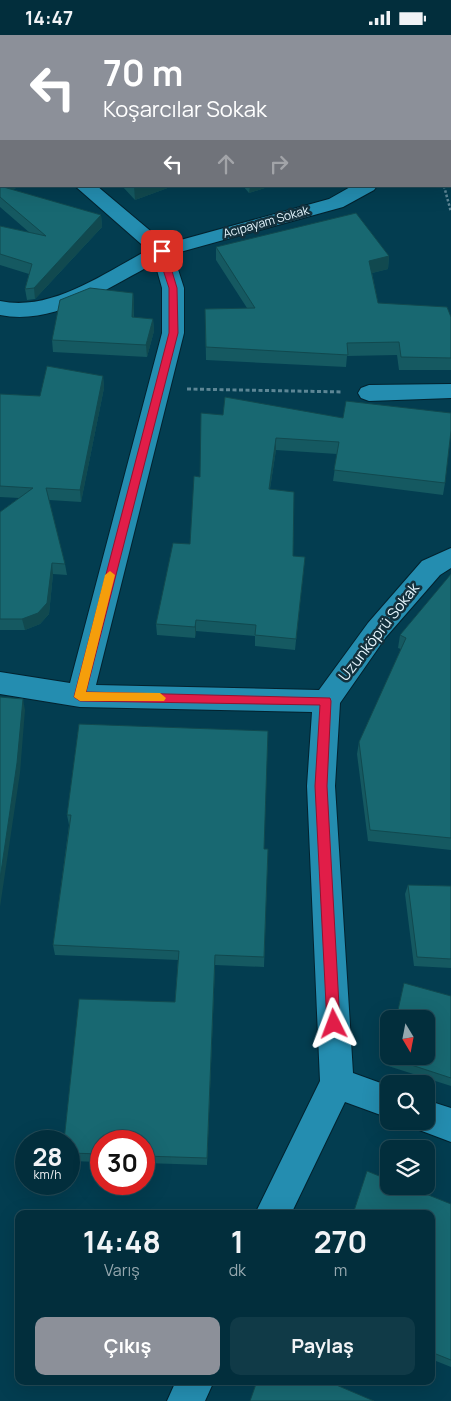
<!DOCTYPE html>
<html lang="tr">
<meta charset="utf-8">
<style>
:root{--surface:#022e3c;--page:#103a47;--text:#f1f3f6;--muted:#96a8af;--line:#234a56;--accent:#8c9099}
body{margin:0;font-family:Manrope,sans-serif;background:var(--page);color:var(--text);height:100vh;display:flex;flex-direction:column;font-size:19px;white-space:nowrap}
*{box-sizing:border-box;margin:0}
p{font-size:16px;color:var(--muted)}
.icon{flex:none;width:28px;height:28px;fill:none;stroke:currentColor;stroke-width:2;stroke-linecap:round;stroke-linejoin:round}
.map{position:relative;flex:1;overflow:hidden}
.sheet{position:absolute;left:15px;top:1175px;width:420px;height:175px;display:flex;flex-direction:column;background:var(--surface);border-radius:10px;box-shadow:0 5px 20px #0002,0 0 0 1px var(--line)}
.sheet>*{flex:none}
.hud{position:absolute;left:0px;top:0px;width:451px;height:152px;box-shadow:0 5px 20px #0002,0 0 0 1px var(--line);background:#8c9099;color:#fff;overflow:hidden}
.needle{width:32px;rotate:170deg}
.fabs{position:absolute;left:380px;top:975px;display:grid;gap:10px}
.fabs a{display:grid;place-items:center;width:55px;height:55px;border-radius:10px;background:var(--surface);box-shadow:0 5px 20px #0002,0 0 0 1px var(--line);font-size:25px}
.speed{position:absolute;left:15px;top:1095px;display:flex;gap:10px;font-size:25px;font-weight:700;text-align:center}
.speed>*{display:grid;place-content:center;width:65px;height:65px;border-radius:50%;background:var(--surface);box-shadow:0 5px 20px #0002,0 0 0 1px var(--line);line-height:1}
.speed small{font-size:12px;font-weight:400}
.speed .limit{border:8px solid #d22;background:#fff;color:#111}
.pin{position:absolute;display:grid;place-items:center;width:42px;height:42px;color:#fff;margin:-21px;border-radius:10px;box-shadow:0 2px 8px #0006}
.me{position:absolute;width:55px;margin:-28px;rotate:357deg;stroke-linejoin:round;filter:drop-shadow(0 0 4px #0008)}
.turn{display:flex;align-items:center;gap:18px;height:105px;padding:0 20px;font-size:22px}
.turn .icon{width:65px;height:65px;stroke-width:2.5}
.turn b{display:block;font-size:35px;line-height:42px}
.lanes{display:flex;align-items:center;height:48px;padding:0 20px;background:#0003;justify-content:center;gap:25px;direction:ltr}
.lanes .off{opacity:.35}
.eta{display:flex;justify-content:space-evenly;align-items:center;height:85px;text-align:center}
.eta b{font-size:30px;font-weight:700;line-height:35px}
.primary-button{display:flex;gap:10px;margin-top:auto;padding:10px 20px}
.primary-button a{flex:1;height:58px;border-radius:10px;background:var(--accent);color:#fff;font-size:20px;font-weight:700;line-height:58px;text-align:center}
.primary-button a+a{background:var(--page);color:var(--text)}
.status{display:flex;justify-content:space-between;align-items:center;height:35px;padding:0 25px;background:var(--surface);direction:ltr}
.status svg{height:14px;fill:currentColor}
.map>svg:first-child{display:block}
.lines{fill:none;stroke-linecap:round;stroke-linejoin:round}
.minor-casing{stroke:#03222e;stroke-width:2}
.path-far1{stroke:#5d8695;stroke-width:2.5;stroke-dasharray:2.5 2;stroke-linecap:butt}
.path{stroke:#5d8695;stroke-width:3;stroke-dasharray:4 2.5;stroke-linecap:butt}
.minor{fill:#248db0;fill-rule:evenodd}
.wall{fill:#155961}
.shaded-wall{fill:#11494f}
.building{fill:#186871;stroke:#11494f}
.route{fill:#e11d48;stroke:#92132f}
.slow{fill:#f59e0b}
.labels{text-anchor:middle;stroke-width:5;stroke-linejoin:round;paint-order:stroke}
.far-street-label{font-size:12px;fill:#e5f6fe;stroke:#13313d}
.street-label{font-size:15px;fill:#e5f6fe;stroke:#13313d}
</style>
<div class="status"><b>14:47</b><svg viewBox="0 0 49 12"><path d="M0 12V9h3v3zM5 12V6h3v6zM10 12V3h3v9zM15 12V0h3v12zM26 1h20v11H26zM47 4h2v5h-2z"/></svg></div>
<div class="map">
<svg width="451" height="1366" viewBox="0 0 451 1366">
<rect width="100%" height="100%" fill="#033d50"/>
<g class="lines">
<g class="minor-casing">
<path id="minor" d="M69 0H87L88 1H70Z
M0 26H1V36H0Z
M0 67H1V79H0Z
M75 151H97L166 209 329 164 352 151H377L374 155 343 172 173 219 184 253V298L96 650 319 655 368 588 422 526 451 513V533L440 540 386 602 340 668 335 751 353 1038 389 1051V1083L345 1067 291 1179H255L320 1046 307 751 312 677 80 672 0 659V637L70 648 162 298V253L155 228C109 252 55 291 0 280V266C52 277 104 238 148 215Z
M451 349V363L369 366 361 363 358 358 361 353 369 350Z
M426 1065 451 1073V1107L414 1093 411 1086H426Z
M176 1346H214L205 1366H167Z"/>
</g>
<path class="path-far1" d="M444 151 451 177"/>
<path class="path" d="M187 354 343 357"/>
<use href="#minor" class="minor"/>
</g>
<path class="wall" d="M0 91 1 151H20L12 155 101 180 102 192 35 264 27 265 25 254 29 239 0 230V191L30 198 0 172Z
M122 151H173L135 165Z
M243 151H271L249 158Z
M216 212 389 221 388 234 372 238 378 268 451 282V335H399L397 320 347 321 346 332 206 325 205 274 247 273 216 225Z
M133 258 134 269V282L153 284 154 296 147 322 53 317 52 305Z
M103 341 104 353 81 467 49 465 65 529 67 540 53 539 49 579 40 589 25 595H0V477L19 463 0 462V359L40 361Z
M225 362 445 448 443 460 333 446 337 419 276 415 270 454 293 521 305 522 295 615 255 611V601L196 596 195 603 157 600 156 589 190 509 200 442 223 380Z
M451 539V815L368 806 357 719 359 707 401 614 398 613 400 600Z
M79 689 264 814H268L264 932 215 930 207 1130 144 1128V1106H101V1127L69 1126V1106L175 967 178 925 55 920 53 910 69 790 67 780Z
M408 850 451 851V933L414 931 405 859Z
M451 961V1051L385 1030 389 1014Z
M451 1169V1332L431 1324V1179Z"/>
<path class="shaded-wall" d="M1 148V151H20L0 161V149Z
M134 151H173L135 165Z
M250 151H271L249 158Z
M101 180 102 192 35 264 34 253Z
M389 221 388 234 368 239 369 226Z
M133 258 134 269 133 294 132 282Z
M153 284 154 296 147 322 146 310Z
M103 341 104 353 81 467 80 455Z
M276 403V415L268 465 269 454Z
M52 528 53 539 49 579 40 589 25 595 22 584Z
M196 585V596L195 603V592Z
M23 664 25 675 20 738 0 872V844Z
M215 920V930L207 1130V1123Z"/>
<path class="building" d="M313 0H451V26L450 28V1H308Z
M0 91 1 92V148L0 149Z
M0 151 101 180 34 253 25 254 32 229 0 219V191L46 201 0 162Z
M356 178 389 221 369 226 378 268 447 272 451 282V323L401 322 399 307 347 308 348 320 206 312 205 274 255 273 216 212Z
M90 253 133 258 132 282 153 284 146 310 52 305 60 265Z
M47 331 103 341 80 455 46 453 65 529 52 528 47 568 38 578 22 584H0V477L33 453 0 451V359L40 361Z
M225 362 343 383 346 366 451 378V396L445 448 334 435 339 407 276 403 269 454 294 457 293 521 305 522 296 604 255 600 256 590 196 585 195 592 156 589 173 508 190 509 194 441 200 442 201 378 223 380Z
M451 539V803L370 795 359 707 406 603 400 600Z
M0 662 23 664 17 728 0 844Z
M79 689 268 696 264 814H268L264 922 215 920 207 1123 144 1121V1106H101V1119L69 1118V1106H64L79 964 175 967 179 916 53 910 71 780H67Z
M408 850 451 851V924L417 922Z
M404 948 451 961V1043L387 1022 389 1015V1021H426V984H396Z
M367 1136 389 1145V1151H406L451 1169V1325L431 1317V1179H353Z
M257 1346H327L374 1366H250Z"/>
<path class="route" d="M162 213 166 216 177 253 178 298 86 657 330 663 331 666 327 751 340 989 338 993 334 995 329 993 327 989 315 751 320 670 80 666 74 662 169 298V253L157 216Z"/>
<path class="slow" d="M110 536 115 540 86 657 160 658 166 663 164 666H80L74 662 105 540Z"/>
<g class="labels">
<g class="far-street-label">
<text transform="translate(266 187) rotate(-16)" y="4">Acıpayam Sokak</text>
</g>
<g class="street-label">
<text transform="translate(379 597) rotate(-52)" y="5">Uzunköprü Sokak</text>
</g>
</g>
</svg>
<div class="fabs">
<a><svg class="needle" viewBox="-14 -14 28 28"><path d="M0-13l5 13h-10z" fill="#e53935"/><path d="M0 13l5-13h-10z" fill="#96a8af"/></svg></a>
<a><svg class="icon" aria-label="search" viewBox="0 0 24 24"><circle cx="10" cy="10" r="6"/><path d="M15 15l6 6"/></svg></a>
<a><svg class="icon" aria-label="layers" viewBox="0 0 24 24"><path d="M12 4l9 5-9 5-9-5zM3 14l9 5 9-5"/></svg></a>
</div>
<div class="speed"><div>28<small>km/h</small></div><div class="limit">30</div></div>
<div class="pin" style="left:162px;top:216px;background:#d93025"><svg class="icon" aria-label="arrive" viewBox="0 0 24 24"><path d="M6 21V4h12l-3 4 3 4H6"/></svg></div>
<svg class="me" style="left:334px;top:989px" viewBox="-20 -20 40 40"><path d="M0-17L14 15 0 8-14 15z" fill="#e11d48" stroke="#fff" stroke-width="4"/></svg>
<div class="hud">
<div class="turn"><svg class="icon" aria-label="left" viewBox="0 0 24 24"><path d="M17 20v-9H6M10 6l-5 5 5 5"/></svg><div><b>70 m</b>Koşarcılar Sokak</div></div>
<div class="lanes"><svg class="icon" aria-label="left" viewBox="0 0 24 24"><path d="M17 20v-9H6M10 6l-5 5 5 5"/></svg><svg class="icon off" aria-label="ahead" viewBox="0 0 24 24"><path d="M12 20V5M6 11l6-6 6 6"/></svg><svg class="icon off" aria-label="right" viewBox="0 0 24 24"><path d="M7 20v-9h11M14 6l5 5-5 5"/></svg></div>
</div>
<section class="sheet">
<div class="eta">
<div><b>14:48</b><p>Varış</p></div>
<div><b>1</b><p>dk</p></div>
<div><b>270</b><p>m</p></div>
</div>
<div class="primary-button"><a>Çıkış</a><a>Paylaş</a></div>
</section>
</div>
